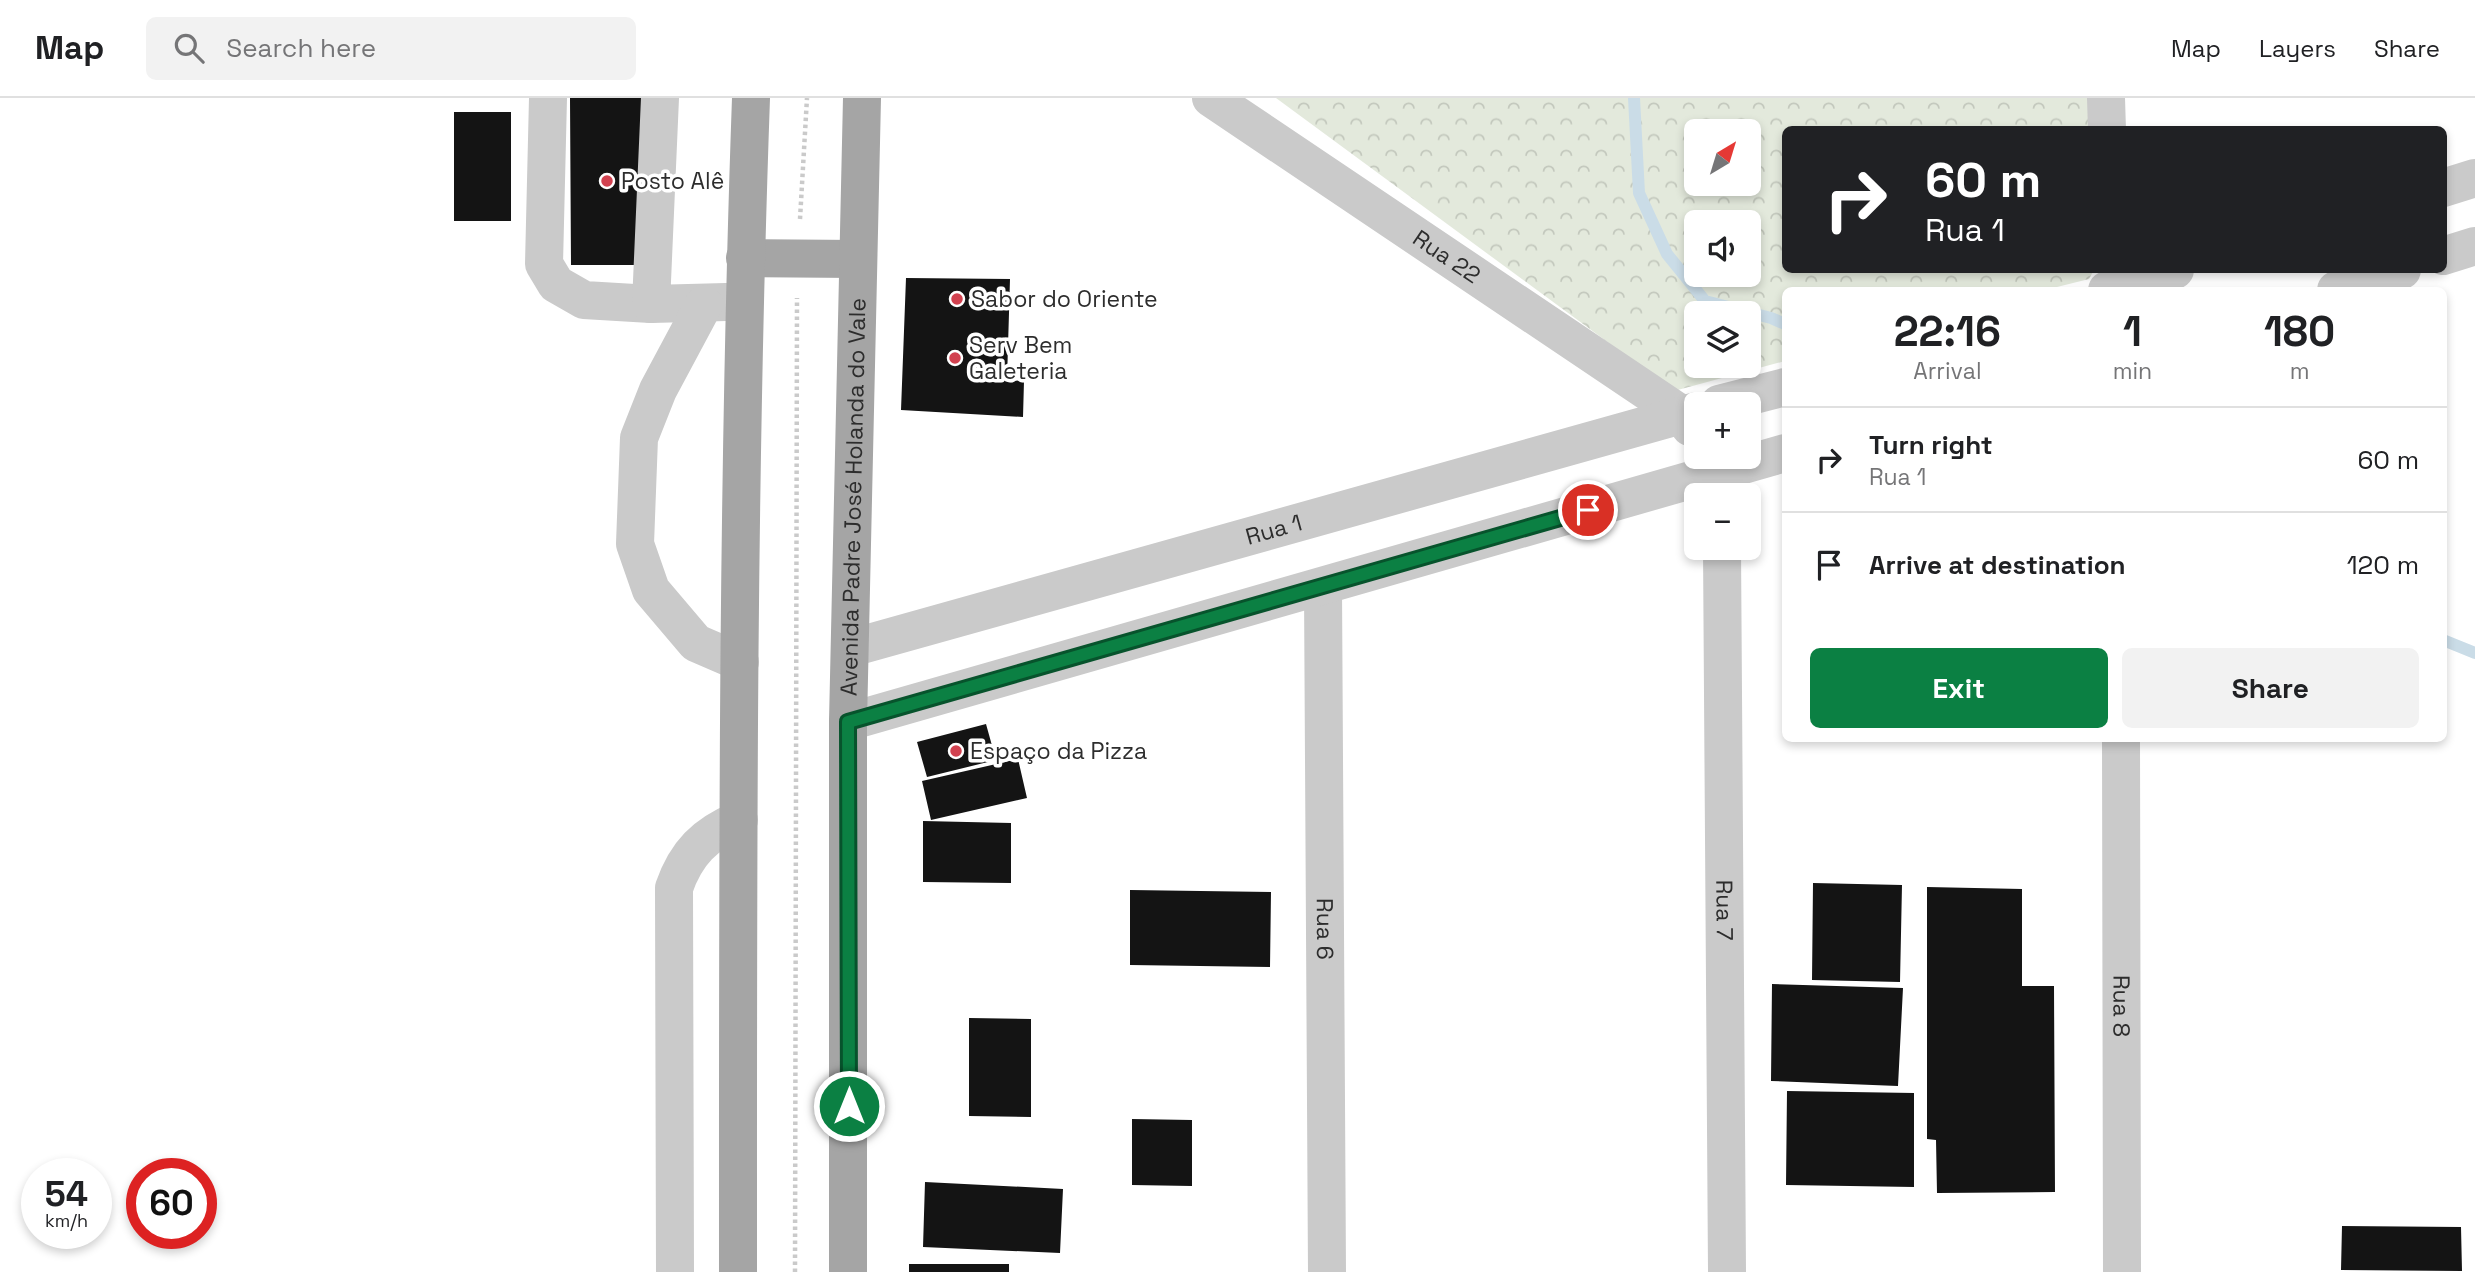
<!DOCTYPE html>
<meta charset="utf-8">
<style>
:root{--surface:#fff;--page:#f2f2f2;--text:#202124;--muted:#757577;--line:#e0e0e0;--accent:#0b8043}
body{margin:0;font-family:"Space Grotesk",sans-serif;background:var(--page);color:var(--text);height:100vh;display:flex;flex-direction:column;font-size:26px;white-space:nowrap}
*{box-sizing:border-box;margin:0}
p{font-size:23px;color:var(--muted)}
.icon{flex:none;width:38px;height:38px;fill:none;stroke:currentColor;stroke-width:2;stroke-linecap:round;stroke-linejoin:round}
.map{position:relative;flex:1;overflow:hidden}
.sheet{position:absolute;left:1782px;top:189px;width:665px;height:455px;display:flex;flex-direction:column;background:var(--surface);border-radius:10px;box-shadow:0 4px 10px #0003}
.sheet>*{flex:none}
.guide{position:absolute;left:1782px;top:28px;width:665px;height:147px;border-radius:10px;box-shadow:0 4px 10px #0003;background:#202124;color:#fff;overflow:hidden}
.needle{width:46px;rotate:38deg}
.fabs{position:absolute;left:1684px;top:21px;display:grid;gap:14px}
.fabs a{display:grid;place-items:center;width:77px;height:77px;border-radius:10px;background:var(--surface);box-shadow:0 4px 10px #0003;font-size:35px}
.speed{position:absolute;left:21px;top:1060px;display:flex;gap:14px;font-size:35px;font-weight:700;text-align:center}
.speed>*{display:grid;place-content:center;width:91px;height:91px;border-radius:50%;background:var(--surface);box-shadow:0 4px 10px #0003;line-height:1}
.speed small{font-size:18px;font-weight:400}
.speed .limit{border:10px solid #d22;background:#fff;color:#111}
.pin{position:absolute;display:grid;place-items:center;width:60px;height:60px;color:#fff;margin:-30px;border:4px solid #fff;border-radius:50%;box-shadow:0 2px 7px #0007}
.me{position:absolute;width:77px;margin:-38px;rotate:0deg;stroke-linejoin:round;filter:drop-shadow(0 0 5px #0008)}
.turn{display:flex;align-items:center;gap:24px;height:147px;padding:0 28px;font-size:32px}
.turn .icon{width:91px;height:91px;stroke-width:2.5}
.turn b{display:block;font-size:49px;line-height:60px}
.eta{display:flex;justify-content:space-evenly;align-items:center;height:119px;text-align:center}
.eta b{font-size:42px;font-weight:800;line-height:49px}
.cta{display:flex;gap:14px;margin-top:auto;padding:14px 28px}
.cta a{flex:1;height:80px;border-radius:10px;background:var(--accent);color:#fff;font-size:28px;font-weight:800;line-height:80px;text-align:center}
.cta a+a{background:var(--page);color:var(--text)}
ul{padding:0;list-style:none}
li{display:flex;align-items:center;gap:21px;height:105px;padding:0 28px;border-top:2px solid var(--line)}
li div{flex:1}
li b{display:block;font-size:26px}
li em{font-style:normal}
header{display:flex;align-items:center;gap:42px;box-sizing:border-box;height:98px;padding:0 35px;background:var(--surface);border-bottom:2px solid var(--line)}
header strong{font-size:33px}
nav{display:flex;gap:38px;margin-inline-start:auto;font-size:24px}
.search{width:490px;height:63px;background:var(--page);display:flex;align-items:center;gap:18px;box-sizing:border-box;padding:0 24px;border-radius:10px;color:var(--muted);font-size:26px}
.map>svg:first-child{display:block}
.park{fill:url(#park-crowns);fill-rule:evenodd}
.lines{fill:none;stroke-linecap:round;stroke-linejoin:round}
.stream{stroke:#cadce7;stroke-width:12}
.building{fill:#141414}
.path{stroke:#cacaca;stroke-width:4.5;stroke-dasharray:3.5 3.5;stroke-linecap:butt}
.minor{stroke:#cacaca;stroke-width:38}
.major{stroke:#a5a5a5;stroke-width:38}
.route-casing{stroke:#07532c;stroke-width:18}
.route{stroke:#0b8043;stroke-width:12}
.poi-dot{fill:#d1414f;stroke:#fff;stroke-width:2.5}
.labels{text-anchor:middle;stroke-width:7;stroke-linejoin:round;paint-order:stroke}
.poi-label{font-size:23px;fill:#2d2d2d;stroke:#fff;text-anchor:start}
.street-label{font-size:23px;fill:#2d2d2d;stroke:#fff}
</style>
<header>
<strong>Map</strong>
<div class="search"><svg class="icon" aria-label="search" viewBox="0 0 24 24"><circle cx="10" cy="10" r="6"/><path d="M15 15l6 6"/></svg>Search here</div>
<nav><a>Map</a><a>Layers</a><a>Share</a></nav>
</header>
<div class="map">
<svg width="2475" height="1174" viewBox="0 0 2475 1174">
<defs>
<pattern id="park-crowns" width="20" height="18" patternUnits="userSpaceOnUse" patternTransform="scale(1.75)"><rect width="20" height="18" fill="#e3e9dc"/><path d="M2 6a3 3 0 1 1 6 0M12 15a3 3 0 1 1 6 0" fill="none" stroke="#c3c8bd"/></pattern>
</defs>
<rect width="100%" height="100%" fill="#fff"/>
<path class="park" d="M1276 0H2089L2090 31 1785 32V172H2094L2089 181 2045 192H1785V263L1674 293ZM1696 33H1748V86H1696ZM1696 124H1748V177H1696ZM1696 215H1748V268H1696Z"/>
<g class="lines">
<path class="stream" d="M1634 0 1639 95 1667 156 1705 203 1771 220 1785 226
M2443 542 2475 555"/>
</g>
<path class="building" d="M570 0H643L644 167H571Z
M454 14H511V123H454Z
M906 180 1010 181 1007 282 1024 283 1023 319 901 312Z
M986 626 996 662 927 679 917 644Z
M1018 661 1027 700 931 722 922 683Z
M923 723 1011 725V785L923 784Z
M1813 785 1902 787 1900 884 1812 882Z
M1927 789 2022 791V888H2054L2055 1094 1937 1095 1936 1042 1927 1041Z
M1130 792 1271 794 1270 869 1130 867Z
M1772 886 1903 890 1898 988 1771 983Z
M969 920 1031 921V1019L969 1018Z
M1787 993 1914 995V1089L1786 1087Z
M1132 1021 1192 1022V1088L1132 1087Z
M925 1084 1063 1091 1060 1155 923 1149Z
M2342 1128 2461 1129 2462 1173 2341 1172Z
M909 1166H1009V1174H909Z"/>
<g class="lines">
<path class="path" d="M800 121 807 0
M795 1174 797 200"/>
<g class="minor">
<path d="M548 0 544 166 556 186 584 202 651 206"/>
<path d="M660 0 651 206 726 204"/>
<path id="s1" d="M1211 0 1681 316 1690 329"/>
<path d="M2106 0 2107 32"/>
<path d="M2443 90 2475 80"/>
<path d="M2443 158 2475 148"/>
<path d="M2107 192 2175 172"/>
<path d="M2336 192 2402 172"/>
<path d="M704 206 658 292 639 340 635 446 651 492 696 545 740 564"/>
<path d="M1719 306 1785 289"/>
<path id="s2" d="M1722 450 1727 1174"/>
<path id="s3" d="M1323 490 1327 1174"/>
<path id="s4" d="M851 550 1696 313"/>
<path d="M848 624 1785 355"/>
<path id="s5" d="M2121 640 2122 1174"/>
<path d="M675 1174 674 790C686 755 705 736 739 722"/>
</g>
<g class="major">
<path d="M745 160 858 161"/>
<path d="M738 1174C738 783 737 391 751 0"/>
<path id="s6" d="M848 1174V624L862 0"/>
</g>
</g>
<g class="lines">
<g class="route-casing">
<path id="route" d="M849 1008 848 624 1588 412"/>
</g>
<use href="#route" class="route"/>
</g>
<g class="poi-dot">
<circle cx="607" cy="83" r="7"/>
<circle cx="957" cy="201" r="7"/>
<circle cx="955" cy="260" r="7"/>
<circle cx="956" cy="653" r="7"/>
</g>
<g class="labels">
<g class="poi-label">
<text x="621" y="91">Posto Alê</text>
<text x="971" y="209">Sabor do Oriente</text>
<text x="969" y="255">Serv Bem<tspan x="969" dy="26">Galeteria</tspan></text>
<text x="970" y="661">Espaço da Pizza</text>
</g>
<g class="street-label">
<text dy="8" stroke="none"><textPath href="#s1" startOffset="284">Rua 22</textPath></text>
<text dy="8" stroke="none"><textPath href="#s6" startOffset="775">Avenida Padre José Holanda do Vale</textPath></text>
<text dy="8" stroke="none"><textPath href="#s4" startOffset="439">Rua 1</textPath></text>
<text dy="8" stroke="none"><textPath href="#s2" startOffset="362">Rua 7</textPath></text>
<text dy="8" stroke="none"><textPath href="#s3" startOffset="341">Rua 6</textPath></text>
<text dy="8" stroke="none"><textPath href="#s5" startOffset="268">Rua 8</textPath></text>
</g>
</g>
</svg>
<div class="fabs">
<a><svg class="needle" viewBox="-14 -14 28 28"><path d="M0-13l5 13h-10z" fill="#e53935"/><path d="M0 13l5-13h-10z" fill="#757577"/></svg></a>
<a><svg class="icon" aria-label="sound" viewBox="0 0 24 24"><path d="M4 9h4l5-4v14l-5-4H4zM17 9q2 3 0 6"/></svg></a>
<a><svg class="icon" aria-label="layers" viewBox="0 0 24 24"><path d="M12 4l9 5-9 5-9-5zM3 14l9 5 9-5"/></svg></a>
<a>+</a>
<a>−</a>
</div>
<div class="speed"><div>54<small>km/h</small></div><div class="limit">60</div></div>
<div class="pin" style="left:1588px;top:412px;background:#d93025"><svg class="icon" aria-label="arrive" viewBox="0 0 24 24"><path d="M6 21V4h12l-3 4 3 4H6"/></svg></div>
<svg class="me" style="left:849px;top:1008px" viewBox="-20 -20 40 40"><circle r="17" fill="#0b8043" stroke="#fff" stroke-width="3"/><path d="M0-11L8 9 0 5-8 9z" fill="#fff"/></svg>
<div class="guide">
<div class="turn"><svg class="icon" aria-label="right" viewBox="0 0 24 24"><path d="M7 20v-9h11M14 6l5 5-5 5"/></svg><div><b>60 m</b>Rua 1</div></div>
</div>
<section class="sheet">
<div class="eta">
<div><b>22:16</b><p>Arrival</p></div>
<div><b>1</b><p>min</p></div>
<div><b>180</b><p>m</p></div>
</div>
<ul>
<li><svg class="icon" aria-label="right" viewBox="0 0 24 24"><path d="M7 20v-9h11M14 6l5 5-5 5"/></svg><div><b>Turn right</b><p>Rua 1</p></div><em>60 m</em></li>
<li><svg class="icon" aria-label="arrive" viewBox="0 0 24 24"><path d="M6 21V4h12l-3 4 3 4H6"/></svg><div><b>Arrive at destination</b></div><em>120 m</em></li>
</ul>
<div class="cta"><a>Exit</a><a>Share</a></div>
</section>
</div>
